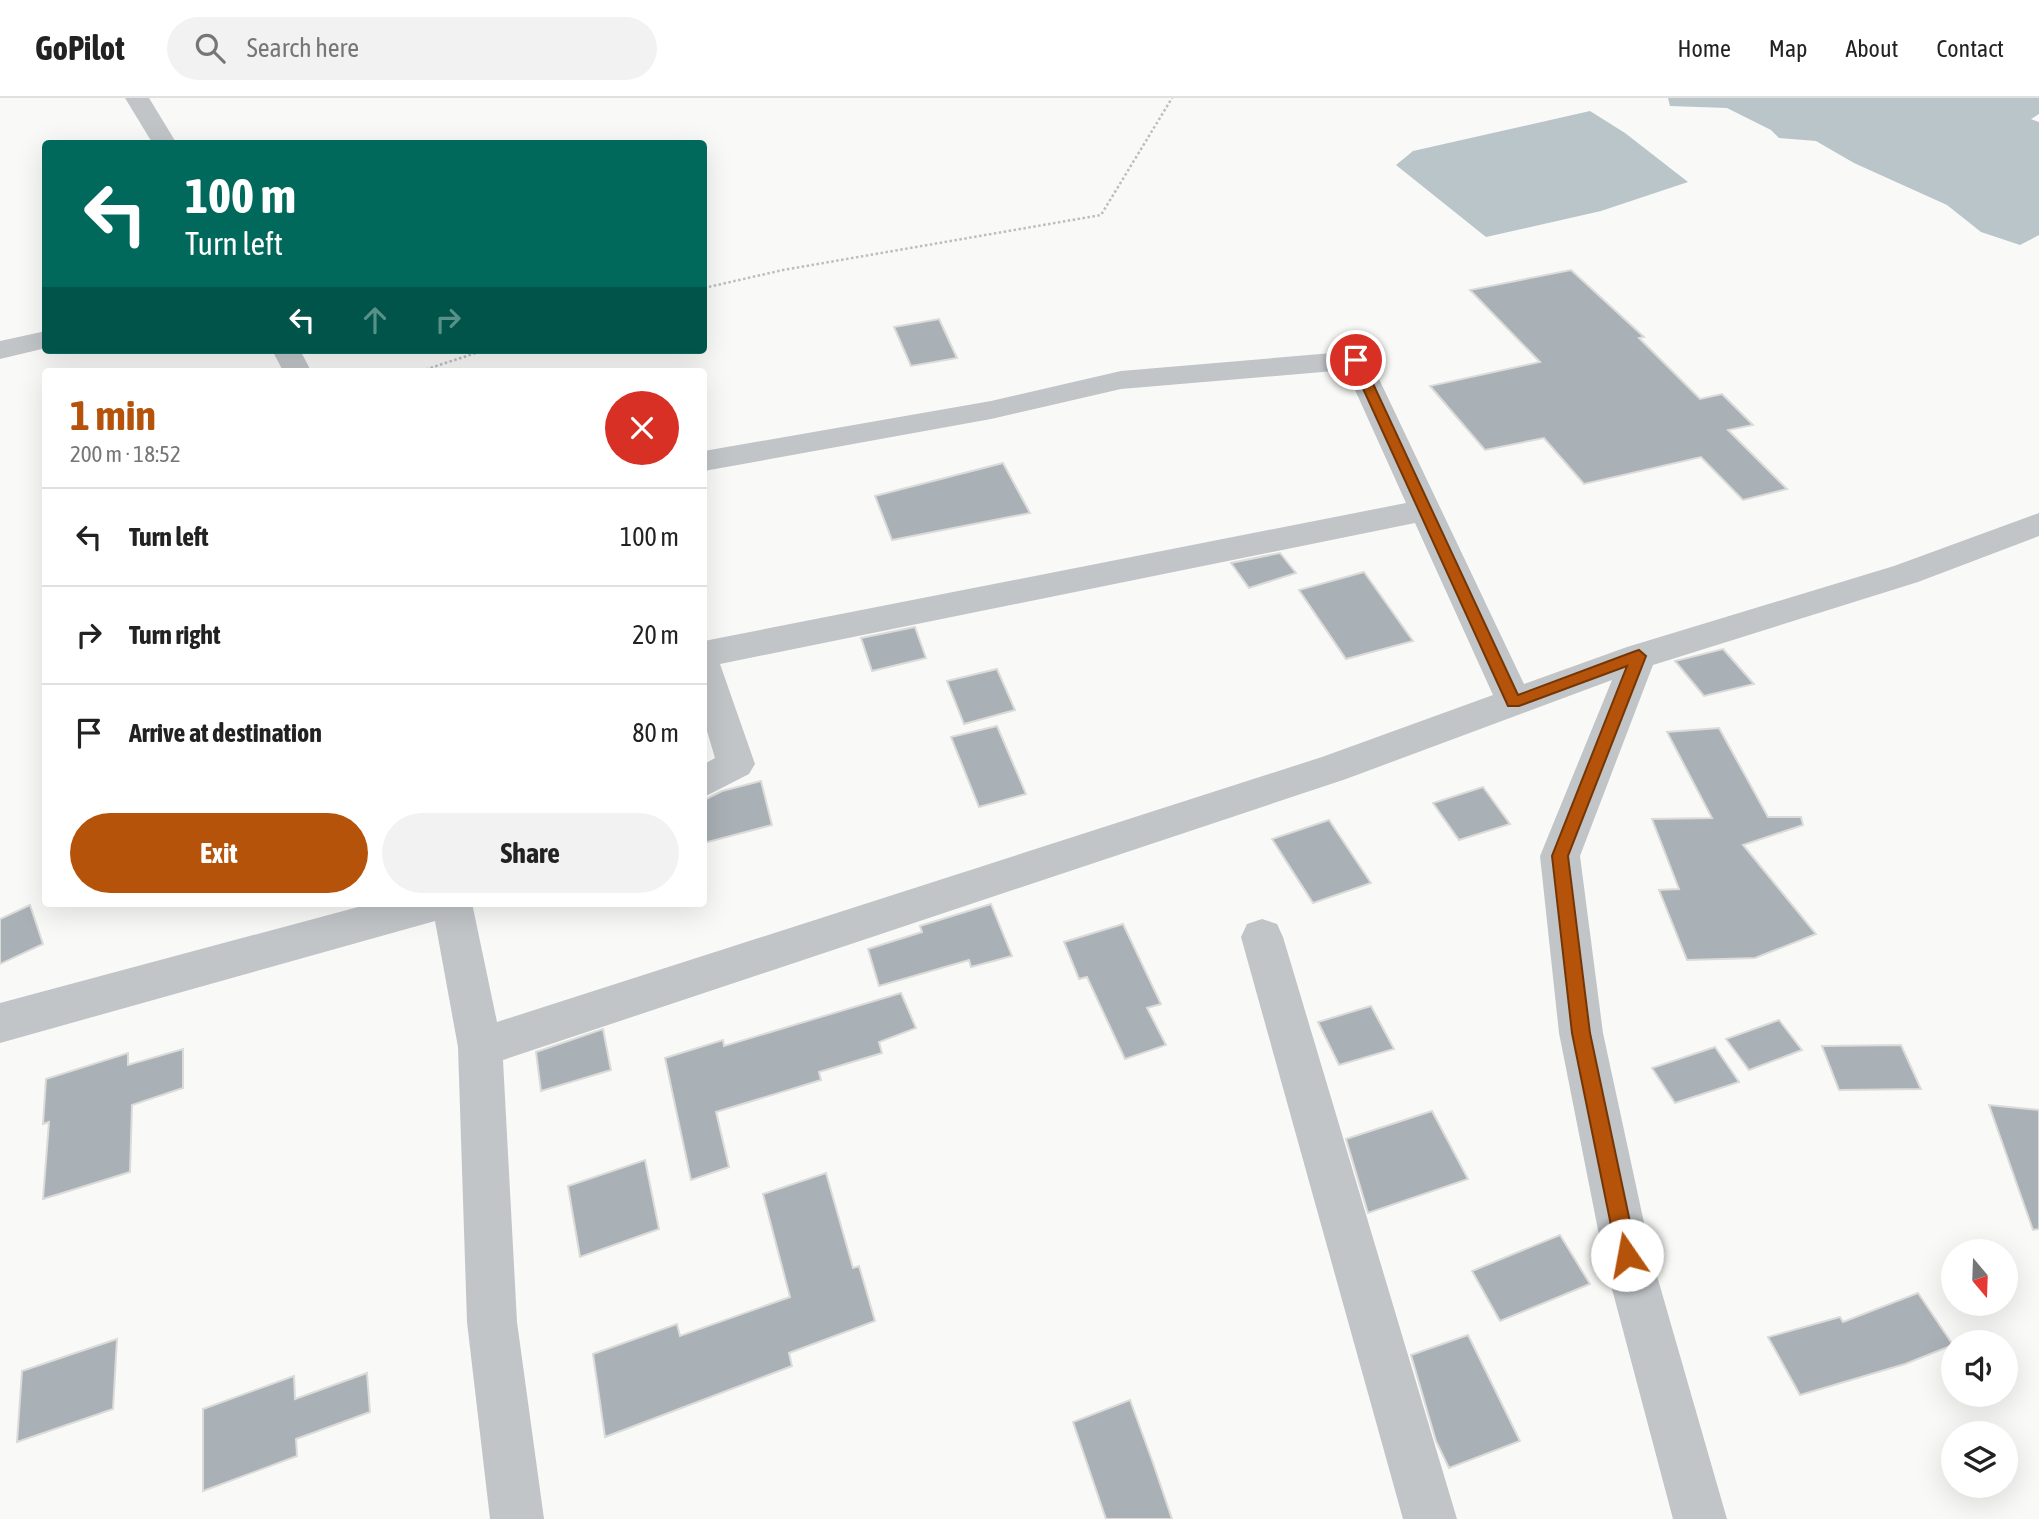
<!DOCTYPE html>
<meta charset="utf-8">
<style>
:root{--surface:#fff;--page:#f2f2f2;--text:#222;--muted:#767676;--line:#e0e0e0;--accent:#b45309}
body{margin:0;font-family:"Asap Condensed",sans-serif;background:var(--page);color:var(--text);height:100vh;display:flex;flex-direction:column;font-size:26px;white-space:nowrap}
*{box-sizing:border-box;margin:0}
p{font-size:23px;color:var(--muted)}
.icon{flex:none;width:38px;height:38px;fill:none;stroke:currentColor;stroke-width:2;stroke-linecap:round;stroke-linejoin:round}
.map{position:relative;flex:1;overflow:hidden}
.side{position:absolute;left:42px;top:270px;width:665px;height:539px;display:flex;flex-direction:column;background:var(--surface);border-radius:7px;box-shadow:0 7px 28px #0002}
.side>*{flex:none}
.top-card{position:absolute;left:42px;top:42px;width:665px;height:214px;border-radius:7px;box-shadow:0 7px 28px #0002;background:#00695c;color:#fff;overflow:hidden}
.needle{width:46px;rotate:161deg}
.buttons{position:absolute;left:1941px;top:1141px;display:grid;gap:14px}
.buttons a{display:grid;place-items:center;width:77px;height:77px;border-radius:50%;background:var(--surface);box-shadow:0 7px 28px #0002;font-size:35px}
.pin{position:absolute;display:grid;place-items:center;width:60px;height:60px;color:#fff;margin:-30px;border:4px solid #fff;border-radius:50%;box-shadow:0 2px 7px #0007}
.me{position:absolute;width:77px;margin:-38px;rotate:348deg;stroke-linejoin:round;filter:drop-shadow(0 0 5px #0008)}
.turn{display:flex;align-items:center;gap:24px;height:147px;padding:0 28px;font-size:32px}
.turn .icon{width:91px;height:91px;stroke-width:2.5}
.turn b{display:block;font-size:49px;line-height:60px}
.lanes{display:flex;align-items:center;height:66px;padding:0 28px;background:#0003;justify-content:center;gap:35px;direction:ltr}
.lanes .off{opacity:.35}
.round{display:grid;place-items:center;flex:none;width:74px;height:74px;border-radius:37px;background:var(--page)}
.overview{display:flex;align-items:center;justify-content:space-between;height:119px;padding:0 28px}
h1{font-size:42px;font-weight:700;line-height:52px;color:var(--accent)}
.action{display:flex;gap:14px;margin-top:auto;padding:14px 28px}
.action a{flex:1;height:80px;border-radius:42px;background:var(--accent);color:#fff;font-size:28px;font-weight:700;line-height:80px;text-align:center}
.action a+a{background:var(--page);color:var(--text)}
ul{padding:0;list-style:none}
li{display:flex;align-items:center;gap:21px;height:98px;padding:0 28px;border-top:2px solid var(--line)}
li div{flex:1}
li b{display:block;font-size:26px}
li em{font-style:normal}
header{display:flex;align-items:center;gap:42px;box-sizing:border-box;height:98px;padding:0 35px;background:var(--surface);border-bottom:2px solid var(--line)}
header strong{font-size:33px}
nav{display:flex;gap:38px;margin-inline-start:auto;font-size:24px}
.search{width:490px;height:63px;background:var(--page);display:flex;align-items:center;gap:18px;box-sizing:border-box;padding:0 24px;border-radius:38px;color:var(--muted);font-size:26px}
.map>svg:first-child{display:block}
.water{fill:#bac5c9}
.building{fill:#a9b0b6;stroke:#dbdbd9;stroke-width:2}
.lines{fill:none;stroke-linecap:round;stroke-linejoin:round}
.path{stroke:#bbbec0;stroke-width:2.5;stroke-dasharray:2.5 2.5;stroke-linecap:butt}
.street{fill:#c1c5c8;fill-rule:evenodd}
.route{fill:#b45309;stroke:#753606;stroke-width:2}
</style>
<header>
<strong>GoPilot</strong>
<div class="search"><svg class="icon" aria-label="search" viewBox="0 0 24 24"><circle cx="10" cy="10" r="6"/><path d="M15 15l6 6"/></svg>Search here</div>
<nav><a>Home</a><a>Map</a><a>About</a><a>Contact</a></nav>
</header>
<div class="map">
<svg width="2039" height="1421" viewBox="0 0 2039 1421">
<rect width="100%" height="100%" fill="#f9f9f7"/>
<path class="water" d="M1668 0H2039V16L2031 21 2039 24V137L2020 147 1981 134 1947 107 1854 65 1816 43 1779 40 1771 32 1727 10 1670 8Z
M1590 13 1625 35 1688 84 1601 113 1486 139 1396 67 1413 53Z"/>
<path class="building" d="M1571 172 1644 239 1639 240 1700 301 1722 296 1753 327 1728 332 1787 391 1743 402 1701 359 1584 386 1544 340 1485 352 1430 288 1540 264 1470 192Z
M939 221 957 260 911 268 894 229Z
M1003 365 1030 415 892 442 875 398Z
M1280 455 1296 475 1249 490 1231 465Z
M1364 474 1413 543 1346 561 1299 492Z
M915 529 926 560 872 573 861 540Z
M1723 551 1754 586 1704 598 1675 563Z
M997 571 1015 612 964 626 947 583Z
M997 628 1026 696 979 709 951 639Z
M1719 630 1768 719H1801L1803 727 1743 747 1816 836 1755 860 1687 862 1659 792 1679 791 1652 721 1712 720 1667 634Z
M761 683 772 727 704 745V702L722 693Z
M1483 689 1510 726 1459 742 1433 705Z
M1329 722 1371 785 1313 805 1272 741Z
M991 806 1012 858 971 869 969 862 879 888 868 851 922 834 920 828Z
M30 807 43 846 0 866V821Z
M1123 826 1161 906 1147 910 1166 947 1125 961 1087 879 1079 881 1064 844Z
M901 895 916 930 879 944 882 955 819 974 821 982 716 1014 729 1069 691 1082 665 960 723 942 724 948Z
M1371 908 1394 951 1339 967 1318 924Z
M1779 922 1802 952 1749 972 1726 941Z
M603 931 611 972 541 993 536 954Z
M1901 947 1921 991 1839 992 1822 948Z
M1715 949 1739 984 1675 1005 1652 970Z
M183 951V990L132 1007 130 1074 43 1101 49 1024 43 1026 46 981 128 955V967Z
M1989 1007 2039 1012V1131L2033 1132Z
M1432 1013 1468 1081 1368 1115 1346 1041Z
M645 1062 659 1131 580 1159 568 1088Z
M826 1075 853 1170 859 1168 875 1223 789 1255 792 1268 605 1339 593 1256 677 1226 680 1238 790 1199 763 1096Z
M1560 1137 1590 1186 1500 1223 1472 1173Z
M1918 1195 1953 1247 1905 1266 1800 1297 1768 1239 1840 1219 1843 1224Z
M1468 1237 1520 1343 1449 1370 1436 1343 1411 1257Z
M117 1241 113 1311 17 1344 22 1273Z
M367 1275 370 1314 296 1341 297 1358 203 1393V1311L294 1278 295 1301Z
M1130 1302 1153 1365 1172 1421H1106L1073 1324Z"/>
<g class="lines">
<path class="path" d="M704 190 783 172 1101 117 1172 0
M421 273 485 252"/>
<path class="street" d="M125 0H149L177 46H153Z
M46 233V250L0 261V243Z
M272 252H300L311 273H283Z
M1356 253 1366 256 1370 262 1524 586 1627 549 1894 468 2039 415V438L1918 484 1653 567 1580 758 1603 935 1651 1157 1727 1421H1673L1603 1157 1559 935 1540 758 1612 582 1346 681 503 962 517 1224 544 1421H490L467 1224 458 949 435 823 0 945V905L373 805H472L497 924 1322 659 1493 597 1415 425 720 566 755 666 749 676 704 699V666L715 660 704 623V543L1406 405 1346 272 1121 291 991 321 704 373V353L991 303 1121 273Z
M1262 821 1277 826 1283 839 1457 1421H1403L1241 839 1247 826Z"/>
</g>
<path class="route" d="M1356 258 1362 262 1518 597 1633 554 1639 552 1646 558 1568 758 1590 935 1637 1157 1634 1165 1627 1167 1620 1165 1617 1157 1572 935 1552 758 1627 568 1519 608H1508L1350 262Z"/>
</svg>
<div class="buttons">
<a><svg class="needle" viewBox="-14 -14 28 28"><path d="M0-13l5 13h-10z" fill="#e53935"/><path d="M0 13l5-13h-10z" fill="#767676"/></svg></a>
<a><svg class="icon" aria-label="sound" viewBox="0 0 24 24"><path d="M4 9h4l5-4v14l-5-4H4zM17 9q2 3 0 6"/></svg></a>
<a><svg class="icon" aria-label="layers" viewBox="0 0 24 24"><path d="M12 4l9 5-9 5-9-5zM3 14l9 5 9-5"/></svg></a>
</div>
<div class="pin" style="left:1356px;top:262px;background:#d93025"><svg class="icon" aria-label="arrive" viewBox="0 0 24 24"><path d="M6 21V4h12l-3 4 3 4H6"/></svg></div>
<svg class="me" style="left:1627px;top:1157px" viewBox="-20 -20 40 40"><circle r="19" fill="#fff"/><path d="M0-13L10 11 0 6-10 11z" fill="#b45309"/></svg>
<div class="top-card">
<div class="turn"><svg class="icon" aria-label="left" viewBox="0 0 24 24"><path d="M17 20v-9H6M10 6l-5 5 5 5"/></svg><div><b>100 m</b>Turn left</div></div>
<div class="lanes"><svg class="icon" aria-label="left" viewBox="0 0 24 24"><path d="M17 20v-9H6M10 6l-5 5 5 5"/></svg><svg class="icon off" aria-label="ahead" viewBox="0 0 24 24"><path d="M12 20V5M6 11l6-6 6 6"/></svg><svg class="icon off" aria-label="right" viewBox="0 0 24 24"><path d="M7 20v-9h11M14 6l5 5-5 5"/></svg></div>
</div>
<section class="side">
<div class="overview"><div><h1>1 min</h1><p>200 m · 18:52</p></div><a class="round" style="background:#d93025;color:#fff"><svg class="icon" aria-label="close" viewBox="0 0 24 24"><path d="M6 6l12 12M18 6L6 18"/></svg></a></div>
<ul>
<li><svg class="icon" aria-label="left" viewBox="0 0 24 24"><path d="M17 20v-9H6M10 6l-5 5 5 5"/></svg><div><b>Turn left</b></div><em>100 m</em></li>
<li><svg class="icon" aria-label="right" viewBox="0 0 24 24"><path d="M7 20v-9h11M14 6l5 5-5 5"/></svg><div><b>Turn right</b></div><em>20 m</em></li>
<li><svg class="icon" aria-label="arrive" viewBox="0 0 24 24"><path d="M6 21V4h12l-3 4 3 4H6"/></svg><div><b>Arrive at destination</b></div><em>80 m</em></li>
</ul>
<div class="action"><a>Exit</a><a>Share</a></div>
</section>
</div>
